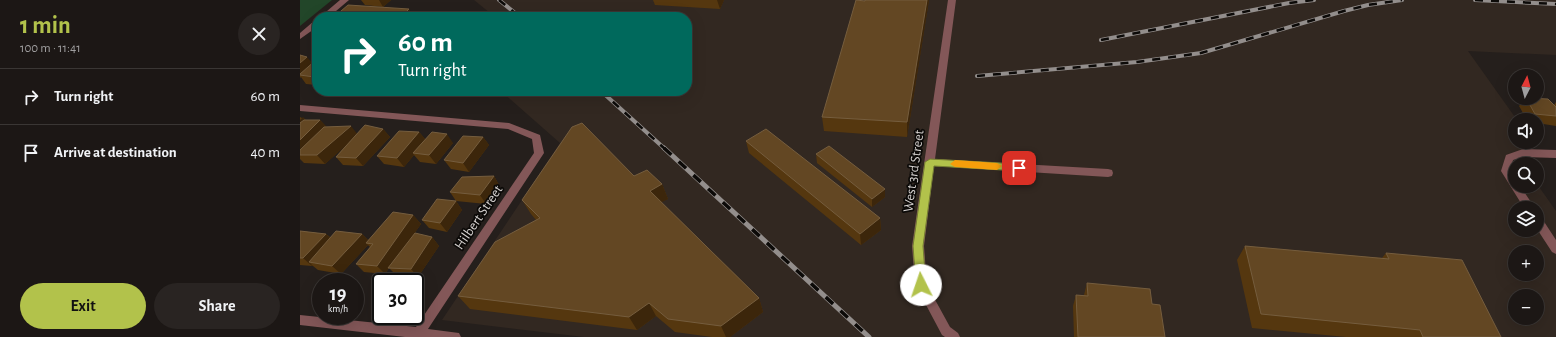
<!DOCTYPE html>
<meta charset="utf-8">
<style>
:root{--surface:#1c1715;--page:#292422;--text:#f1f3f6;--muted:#a09fa0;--line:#3a3634;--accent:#b2c24b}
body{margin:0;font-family:"Alegreya Sans",sans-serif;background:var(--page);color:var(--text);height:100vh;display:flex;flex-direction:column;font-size:15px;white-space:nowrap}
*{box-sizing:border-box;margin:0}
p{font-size:13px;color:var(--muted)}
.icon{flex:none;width:22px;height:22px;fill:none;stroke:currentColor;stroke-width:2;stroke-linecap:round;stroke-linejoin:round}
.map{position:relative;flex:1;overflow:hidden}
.sheet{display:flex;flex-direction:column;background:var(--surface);width:300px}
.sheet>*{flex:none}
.banner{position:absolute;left:12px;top:12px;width:380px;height:84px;border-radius:16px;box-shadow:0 4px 16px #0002,0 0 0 1px var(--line);background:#00695c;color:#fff;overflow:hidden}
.needle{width:26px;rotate:6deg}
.buttons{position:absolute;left:1208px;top:69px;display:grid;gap:8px}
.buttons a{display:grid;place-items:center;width:36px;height:36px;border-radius:50%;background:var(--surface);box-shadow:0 4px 16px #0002,0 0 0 1px var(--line);font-size:20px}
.speed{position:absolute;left:12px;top:273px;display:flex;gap:8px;font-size:20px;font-weight:700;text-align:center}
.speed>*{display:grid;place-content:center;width:52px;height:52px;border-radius:50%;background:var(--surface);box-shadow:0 4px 16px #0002,0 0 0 1px var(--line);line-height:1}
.speed small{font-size:10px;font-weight:400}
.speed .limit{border:2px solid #111;border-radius:6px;background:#fff;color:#111}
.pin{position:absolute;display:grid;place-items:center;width:34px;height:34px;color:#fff;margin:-17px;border-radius:8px;box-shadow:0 2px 6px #0006}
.me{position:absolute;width:44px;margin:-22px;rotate:356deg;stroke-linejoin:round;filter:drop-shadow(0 0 3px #0008)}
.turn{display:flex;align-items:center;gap:14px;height:84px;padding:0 20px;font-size:18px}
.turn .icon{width:52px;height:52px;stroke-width:2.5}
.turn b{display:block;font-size:28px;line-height:34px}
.round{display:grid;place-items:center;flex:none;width:42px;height:42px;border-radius:21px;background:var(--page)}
.headline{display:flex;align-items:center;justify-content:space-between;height:68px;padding:0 20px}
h1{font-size:24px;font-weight:700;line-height:30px;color:var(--accent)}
.primary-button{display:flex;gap:8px;margin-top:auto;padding:8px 20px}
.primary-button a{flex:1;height:46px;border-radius:24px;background:var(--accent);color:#111;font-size:16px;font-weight:700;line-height:46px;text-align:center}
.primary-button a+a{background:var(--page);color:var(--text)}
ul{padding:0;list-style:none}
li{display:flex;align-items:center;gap:12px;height:56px;padding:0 20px;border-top:1px solid var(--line)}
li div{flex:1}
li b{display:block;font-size:15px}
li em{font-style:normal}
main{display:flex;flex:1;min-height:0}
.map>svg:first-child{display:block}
.built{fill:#322821;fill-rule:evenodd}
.green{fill:#224629}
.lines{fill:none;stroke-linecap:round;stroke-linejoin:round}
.minor{fill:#835758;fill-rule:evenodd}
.rail-far1-casing{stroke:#938e8c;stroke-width:4}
.rail-casing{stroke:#938e8c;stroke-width:5}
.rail-far1{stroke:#0c0a08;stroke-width:2.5;stroke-dasharray:8;stroke-linecap:butt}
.rail{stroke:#0c0a08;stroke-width:3.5;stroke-dasharray:10;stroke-linecap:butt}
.wall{fill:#55370f}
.shaded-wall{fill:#3c260b}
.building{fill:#634723;stroke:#755d3e}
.route{fill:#b2c24b;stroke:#747e31}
.slow{fill:#f59e0b}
.labels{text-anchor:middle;stroke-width:3.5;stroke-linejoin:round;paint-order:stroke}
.street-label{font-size:14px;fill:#d6d2d0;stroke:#0c0a08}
</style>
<main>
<section class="sheet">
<div class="headline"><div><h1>1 min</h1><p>100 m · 11:41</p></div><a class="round"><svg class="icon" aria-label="close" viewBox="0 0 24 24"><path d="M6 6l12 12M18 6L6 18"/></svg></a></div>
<ul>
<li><svg class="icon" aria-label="right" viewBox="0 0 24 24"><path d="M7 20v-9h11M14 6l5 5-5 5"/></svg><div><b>Turn right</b></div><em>60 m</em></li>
<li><svg class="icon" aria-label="arrive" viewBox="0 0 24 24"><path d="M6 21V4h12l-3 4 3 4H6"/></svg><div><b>Arrive at destination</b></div><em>40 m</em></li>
</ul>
<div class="primary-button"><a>Exit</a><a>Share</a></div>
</section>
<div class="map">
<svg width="1256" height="337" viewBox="0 0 1256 337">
<rect width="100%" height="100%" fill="#251f1c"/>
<path class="built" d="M174 0H1256V55L1168 51 1217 120H1215V142H1228L1227 164H1215V186H1237V184L1256 211V337H284L142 320 260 143 201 91H387V17H195ZM1215 208H1237V230H1215ZM1215 252H1237V274H1215ZM1215 296H1237V318H1215Z"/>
<path class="green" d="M0 0H32L0 26Z"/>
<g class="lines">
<path class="minor" d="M40 0H49L29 17H20Z
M648 0H656L635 159 808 169 812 170 813 173 812 176 808 177 634 166 624 246 627 285 650 327 658 333 660 337H645L642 335 617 288 615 285 612 246Z
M14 21H17V27L0 39V33Z
M0 105 209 123 240 135 244 153 128 329 159 333 161 337H105L0 325V315L116 327 234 153 232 139 208 129 0 111Z
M1223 149 1256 150V158L1224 157 1213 160 1211 171 1215 177V186H1220L1235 208H1224L1201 171 1206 155Z
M1237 216 1241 217 1256 240V254L1252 252 1237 229Z"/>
<g class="rail-far1-casing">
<path id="rail-far1" d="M199 0 220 17
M1175 0 1256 4
M801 40 989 3 1014 0
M677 76 837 62 901 53 1044 11 1068 5 1102 0
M301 91 365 149"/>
</g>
<g class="rail-casing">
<path id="rail" d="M364 148 569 337"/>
</g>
<use href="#rail-far1" class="rail-far1"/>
<use href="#rail" class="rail"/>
</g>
<path class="wall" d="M61 0H91L83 7 65 5Z
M353 0H424L420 9 355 5Z
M629 0 607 137 524 131 522 117 565 1Z
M0 55 12 63 17 60V85L6 84 1 77 0 78Z
M90 91H103L102 92Z
M108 91H129L127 94H110Z
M134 91H154L152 93H135Z
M154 91H180L177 95 156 94Z
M1226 98H1233L1254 105 1256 102V126L1237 123V120H1227L1219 106Z
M0 117 6 120H20L26 127 57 134 83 129 90 137 63 166 43 165 36 157 46 145 25 164 4 163 0 159Z
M119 132 125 139 153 143 136 164 120 162 114 155 104 167 84 164 77 156Z
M183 137 189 145 169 172 151 169 144 160Z
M446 141 580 218 581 230 561 245 449 153Z
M516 154 585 197 572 207 517 163Z
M194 176 199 185 186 204 156 201 150 192Z
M334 176 362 184 368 199 361 202 459 298 463 312 430 337H412L375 332 356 316 337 330 170 309 158 296 236 220 231 214 222 200Z
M156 201 162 210 147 232 129 228 122 220Z
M113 215 121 224 100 253 132 237 139 246 118 277 97 276 89 268 85 274 64 272 56 264 70 247 68 245 41 274 18 270 13 266H12L0 265V231L26 234 30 237 62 234 68 240Z
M945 246 1082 258 1086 253 1201 337H1046L952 328 937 260Z
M787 283 852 304 865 337H774L773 306 776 295H784Z"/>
<path class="shaded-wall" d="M79 0H91L83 7Z
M417 0H424L420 9Z
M627 0H629L607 137V122Z
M109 9 114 17H101Z
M7 57 14 65 0 75V63Z
M17 75V80L14 77Z
M124 91H129L127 94Z
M174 91H180L177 95Z
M3 117 11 125 0 136V120Z
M20 120 28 128 0 153V140Z
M51 126 58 135 25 164 17 155Z
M83 129 90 137 63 166 56 158Z
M119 132 126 140 113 153 114 155 104 167 97 158Z
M147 134 153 143 136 164 129 155Z
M183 137 189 145 169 172 163 163Z
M194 176 199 185 186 204 180 195Z
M362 184 368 199 356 205 350 191Z
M585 189V197L572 207V199Z
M156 201 162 210 147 232 140 223Z
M113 215 121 224 90 268H88H89L85 274 77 266Z
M580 218 581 230 561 245 560 234Z
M26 234 35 242 9 262 13 266H12L3 258Z
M62 234 70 242 66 243 68 245 41 274 32 266Z
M132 237 139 246 118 277 111 269Z
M459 298 463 312 430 337H426L421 326Z
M349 303 356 316 337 330 329 317Z"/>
<path class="building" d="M556 0 565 1V0H627L607 122 522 117Z
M48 5 109 9 101 17H34Z
M0 55 7 57 0 63Z
M16 60H17V75L14 77 0 75V74Z
M1226 98 1248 99 1256 107V116L1235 114Z
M4 120H20L0 140V123Z
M282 123 334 176 347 170 362 184 350 191 459 298 421 326 368 319 349 303 329 317 158 296 195 242 240 218 222 200 272 127Z
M65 125 83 129 56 158 36 157Z
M51 126 17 155H0V150L24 127Z
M466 129 580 218 560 234 446 141Z
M99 131 119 132 97 158 77 156Z
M132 132 147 134 129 155 113 153Z
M163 136 183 137 163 163 144 160Z
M529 146 585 189 572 199 516 154Z
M194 176 180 195 150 192 162 177Z
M137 199 156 201 140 223 122 220Z
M93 212 113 215 77 266 56 264 73 244 66 243Z
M0 231 26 234 3 258H0Z
M36 231 62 234 32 266 9 262Z
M115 233 132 237 111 269 88 268Z
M945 246 1089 259 1086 253 1162 260 1201 337H1123L1120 330 961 314Z
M787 283 850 289 852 304 860 305 865 337H778L776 295 788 296Z"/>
<path class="route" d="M630 159 719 164 723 168 719 171 634 166 623 246 626 285 625 288 621 289 617 288 616 285 613 246 625 162Z"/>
<path class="slow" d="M655 160 697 163 702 166 697 170 655 167 650 164Z"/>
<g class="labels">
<g class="street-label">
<text transform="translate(613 171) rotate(-82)" y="5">West 3rd Street</text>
<text transform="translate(178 217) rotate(-56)" y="5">Hilbert Street</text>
</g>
</g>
</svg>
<div class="buttons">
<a><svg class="needle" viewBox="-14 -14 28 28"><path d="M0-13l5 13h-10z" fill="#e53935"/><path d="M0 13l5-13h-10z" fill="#a09fa0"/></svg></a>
<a><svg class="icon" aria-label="sound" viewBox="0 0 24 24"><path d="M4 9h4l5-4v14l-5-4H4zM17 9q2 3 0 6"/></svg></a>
<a><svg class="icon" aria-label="search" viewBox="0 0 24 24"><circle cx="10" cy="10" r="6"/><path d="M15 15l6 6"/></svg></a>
<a><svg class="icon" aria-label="layers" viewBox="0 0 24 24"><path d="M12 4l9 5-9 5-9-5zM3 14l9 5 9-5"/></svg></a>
<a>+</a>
<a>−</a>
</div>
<div class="speed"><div>19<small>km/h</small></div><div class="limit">30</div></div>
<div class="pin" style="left:719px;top:168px;background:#d93025"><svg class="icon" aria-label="arrive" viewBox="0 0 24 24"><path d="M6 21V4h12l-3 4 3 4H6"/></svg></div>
<svg class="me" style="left:621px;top:285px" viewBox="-20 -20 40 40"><circle r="19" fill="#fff"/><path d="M0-13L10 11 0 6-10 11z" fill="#b2c24b"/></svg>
<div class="banner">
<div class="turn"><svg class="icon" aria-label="right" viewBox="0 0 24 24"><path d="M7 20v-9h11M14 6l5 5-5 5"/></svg><div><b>60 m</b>Turn right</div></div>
</div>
</div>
</main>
